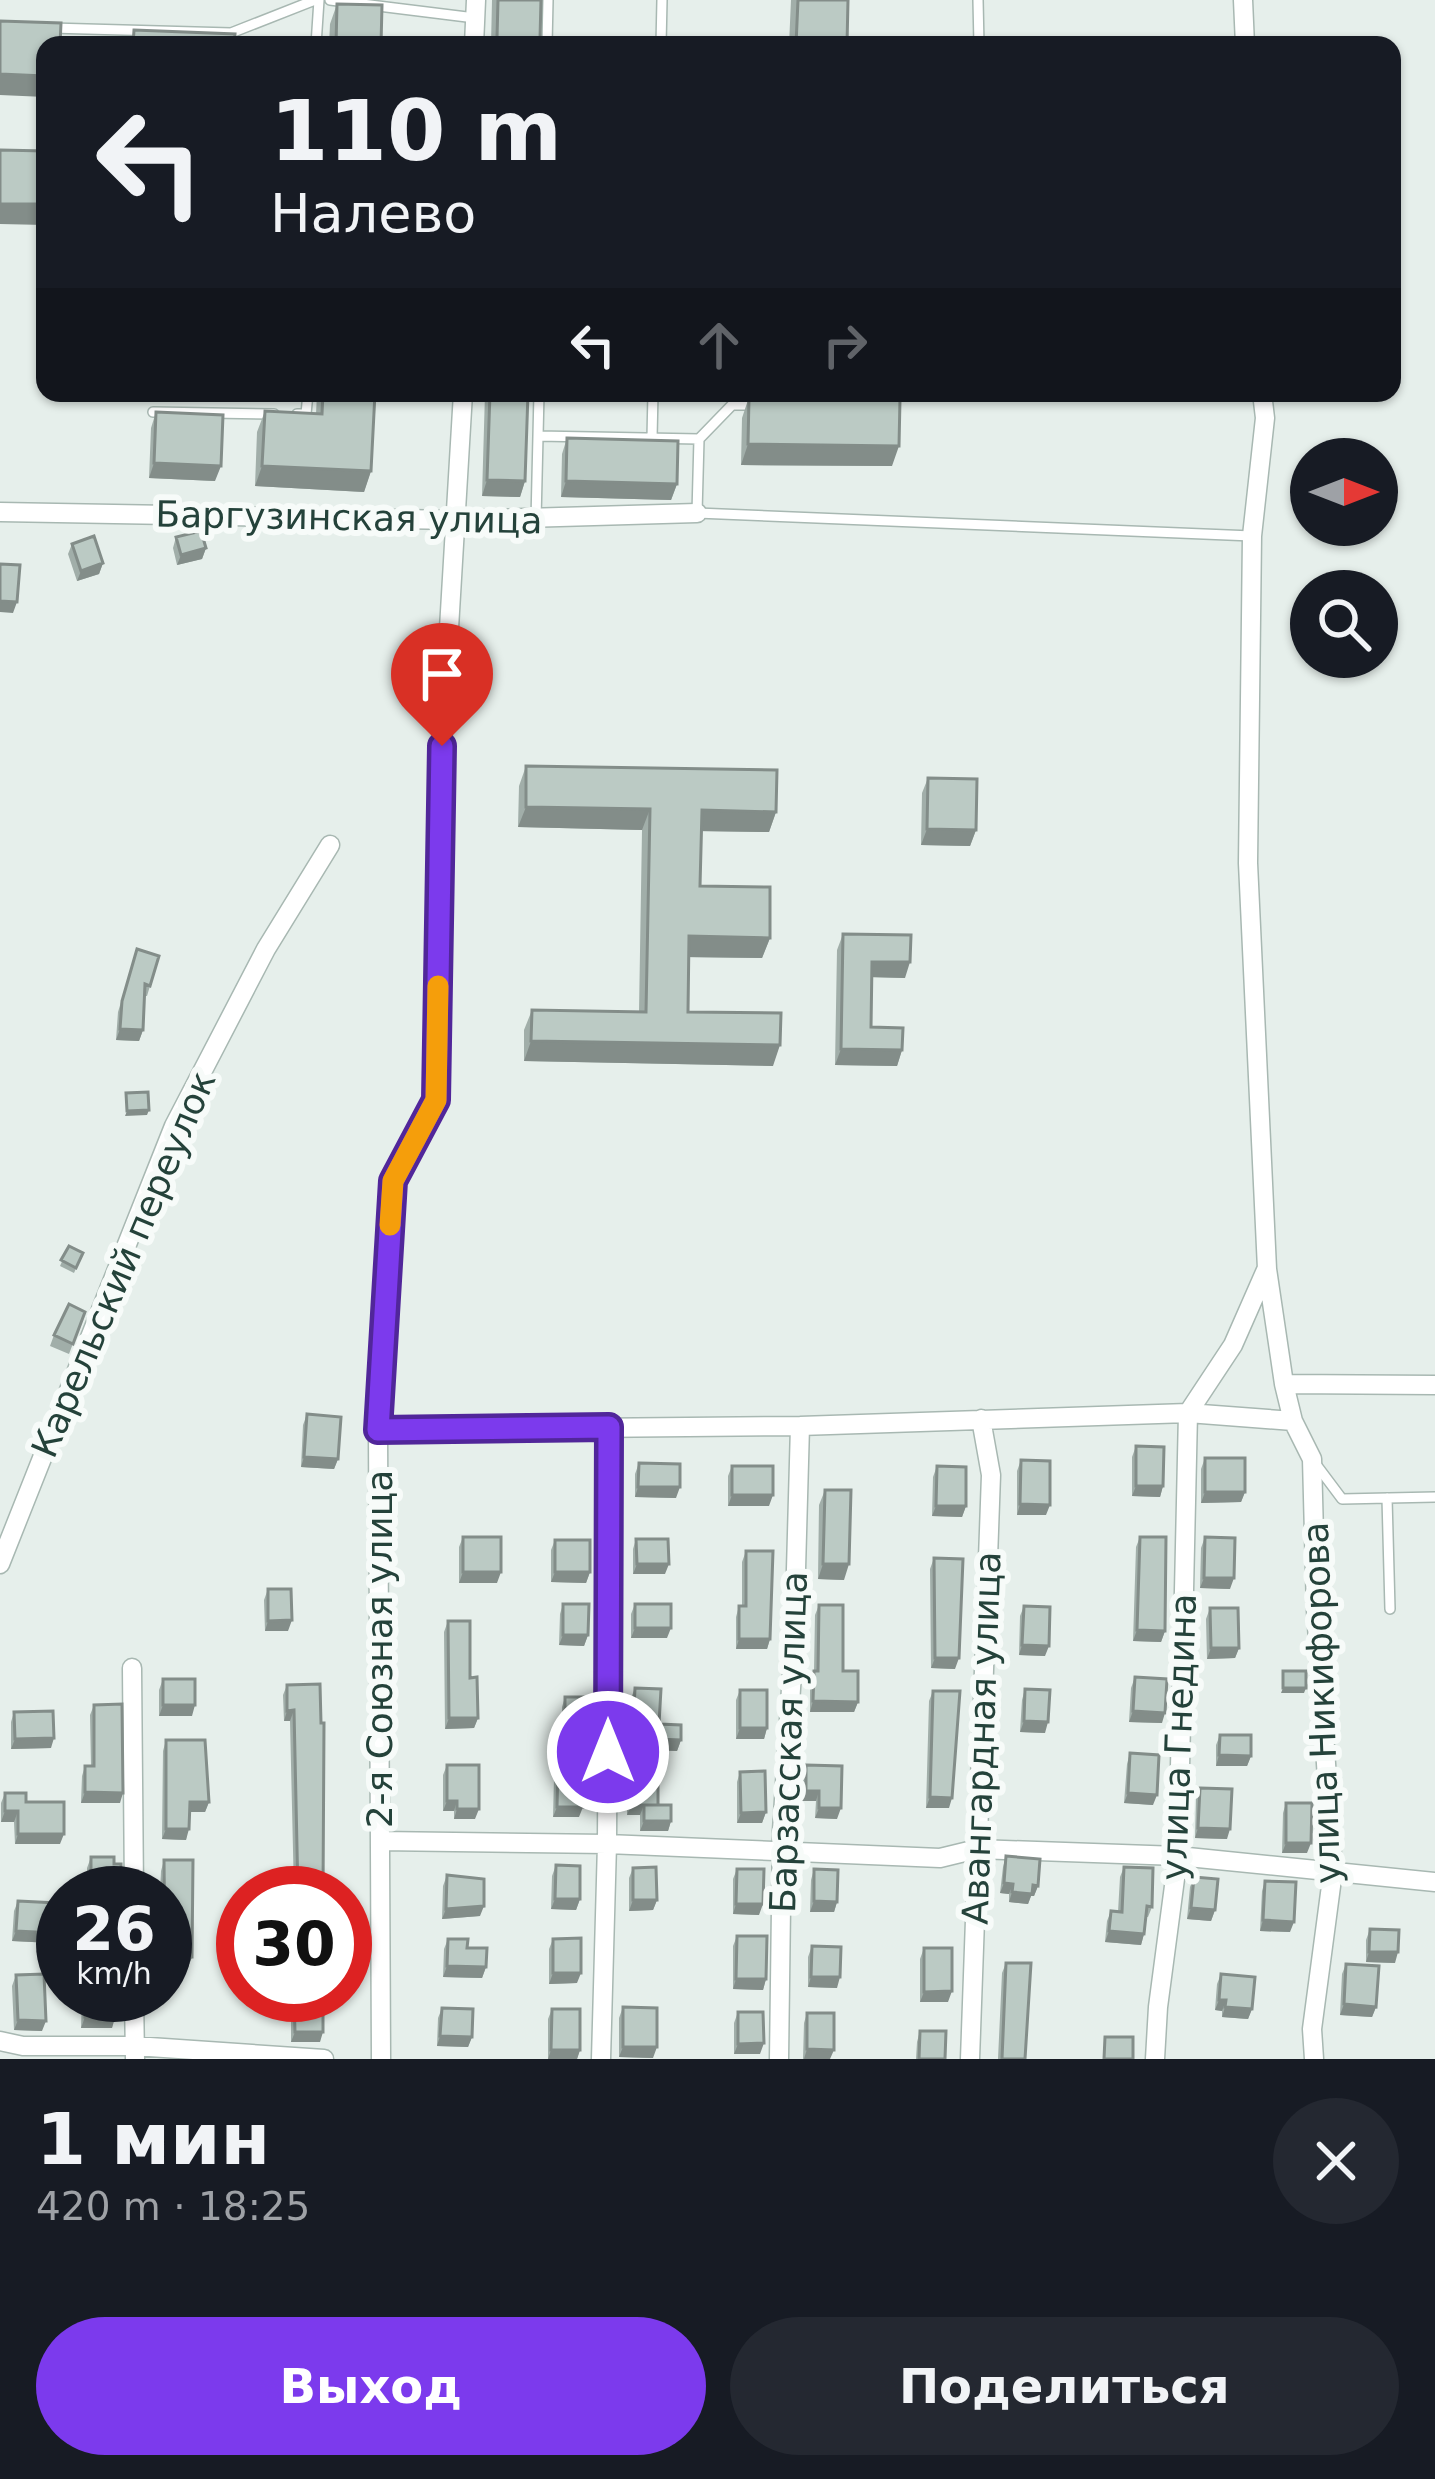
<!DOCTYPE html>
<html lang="ru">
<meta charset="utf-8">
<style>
:root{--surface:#171b24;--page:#242831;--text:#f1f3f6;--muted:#9ea1a6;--accent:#7c3aed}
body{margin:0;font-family:"DejaVu Sans",sans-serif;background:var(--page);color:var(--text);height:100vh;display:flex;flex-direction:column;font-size:45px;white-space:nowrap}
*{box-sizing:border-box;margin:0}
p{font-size:39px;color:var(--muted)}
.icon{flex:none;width:66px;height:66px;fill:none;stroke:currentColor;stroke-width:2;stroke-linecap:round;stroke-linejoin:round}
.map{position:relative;height:2059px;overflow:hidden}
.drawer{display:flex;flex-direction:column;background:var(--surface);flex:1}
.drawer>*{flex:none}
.banner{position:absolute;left:36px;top:36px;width:1365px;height:366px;border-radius:24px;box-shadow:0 3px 9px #0004;background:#171b24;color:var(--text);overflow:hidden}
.needle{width:78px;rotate:90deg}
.buttons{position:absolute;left:1290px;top:438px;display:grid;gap:24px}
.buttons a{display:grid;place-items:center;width:108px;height:108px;border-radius:50%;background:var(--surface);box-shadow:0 3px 9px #0004;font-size:60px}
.speed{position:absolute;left:36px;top:1866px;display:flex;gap:24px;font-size:60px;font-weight:700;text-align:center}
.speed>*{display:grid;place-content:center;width:156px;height:156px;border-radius:50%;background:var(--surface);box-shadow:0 3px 9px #0004;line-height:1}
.speed small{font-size:30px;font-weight:400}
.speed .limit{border:18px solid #d22;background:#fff;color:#111}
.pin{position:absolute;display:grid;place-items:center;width:102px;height:102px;color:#fff;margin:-123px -51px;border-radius:50% 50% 50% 0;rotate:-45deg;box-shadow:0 0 12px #0007}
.pin .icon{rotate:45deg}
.me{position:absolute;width:132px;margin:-66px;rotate:0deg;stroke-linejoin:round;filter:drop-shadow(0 0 9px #0008)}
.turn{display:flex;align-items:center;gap:42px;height:252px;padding:0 36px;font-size:54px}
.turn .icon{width:156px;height:156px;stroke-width:2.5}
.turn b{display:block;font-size:84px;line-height:102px}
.lanes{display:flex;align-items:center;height:114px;padding:0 36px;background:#0003;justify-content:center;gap:60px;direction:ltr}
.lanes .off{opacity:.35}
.round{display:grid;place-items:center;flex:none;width:126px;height:126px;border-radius:63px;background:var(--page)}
.head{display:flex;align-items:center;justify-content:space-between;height:204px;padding:0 36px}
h1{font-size:72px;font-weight:600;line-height:90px}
.primary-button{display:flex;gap:24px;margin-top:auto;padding:24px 36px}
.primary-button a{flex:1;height:138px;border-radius:72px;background:var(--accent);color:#fff;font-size:48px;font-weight:600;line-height:138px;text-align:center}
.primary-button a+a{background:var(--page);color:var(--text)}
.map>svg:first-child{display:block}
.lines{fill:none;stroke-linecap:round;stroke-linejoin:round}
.lane-casing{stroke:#a8b8b2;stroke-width:12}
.street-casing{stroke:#a8b8b2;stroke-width:21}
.lane{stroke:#fff;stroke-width:9}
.street{stroke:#fff;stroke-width:18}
.wall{fill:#a1aea9}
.shaded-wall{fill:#838d89}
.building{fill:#bbcac4;stroke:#838d89;stroke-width:3}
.route-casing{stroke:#51269a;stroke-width:30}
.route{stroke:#7c3aed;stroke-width:21}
.slow{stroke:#f59e0b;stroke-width:21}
.labels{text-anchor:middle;stroke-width:12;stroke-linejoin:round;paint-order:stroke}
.street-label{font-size:36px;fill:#24423a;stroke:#f7fbf9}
</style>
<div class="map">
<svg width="1435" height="2059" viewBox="0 0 1435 2059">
<rect width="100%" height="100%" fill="#e6efeb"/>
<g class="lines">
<g class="lane-casing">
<path id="lane" d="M330 0 475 18
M978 0 979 45
M51 28 231 33 315 0
M316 45 319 0
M547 45 548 0
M661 45 662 0
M539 393 538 436 699 439
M758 405H732L699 439 697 513 1252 536
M153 412 274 414
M297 414H306L308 393
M652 438 653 393
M536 520 538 436
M1315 1463 1342 1499 1435 1497
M1387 1498 1390 1609"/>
</g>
<g class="street-casing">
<path id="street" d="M1243 0 1245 45
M474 45 476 0
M1262 393 1265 418 1252 536 1248 863 1267 1269 1284 1384 1293 1421 1312 1459 1316 1610 1333 1871 1312 2029 1314 2059
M0 512 456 520 697 513
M1284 1384 1435 1385
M378 1430 800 1426 1188 1413 1293 1421
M0 1564 174 1126 266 949 330 845
M132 1668 134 1893
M380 1841 607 1844 940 1858 977 1849 1178 1856 1435 1882
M134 1995 135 2059
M0 2041 23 2046H135L324 2059
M381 2059 378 1430 393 1181 436 1100 442 746 463 393
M601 2059 607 1844 609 1427
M779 2059 782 1831 794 1641 800 1426
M970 2059 991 1475 981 1419
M1155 2059 1158 2007 1178 1856 1188 1413 1233 1345 1266 1270"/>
</g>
<use href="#lane" class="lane"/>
<use href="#street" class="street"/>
</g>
<path class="wall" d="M492 0H541L537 45H491Z
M791 0H848L847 45H789Z
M337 4 381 45H329L330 24Z
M317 393H375L371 471 364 492 255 486 257 432 265 411 316 414Z
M485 393H528L525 481 520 497 482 496Z
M749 397 892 466 741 465 742 418Z
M156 412 215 481 149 478 151 428Z
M567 438 677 484 671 500 561 497 562 454Z
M176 537 206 548 202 559 177 565 173 548Z
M72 544 103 563 99 574 77 581 68 554Z
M526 766 776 812 769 832 701 831 700 886 770 938 762 958 688 957V1012L773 1066 524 1061V1030L532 1010 639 1012 642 830 518 827 519 786Z
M928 778 976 830 970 846 921 845 922 793Z
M843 934 905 978 872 977 871 1027 902 1050 897 1066 835 1065 837 950Z
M137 949 159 956 147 996H145L143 1030 139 1041 116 1040 118 1012Z
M69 1246 83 1253 74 1273 60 1266Z
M85 1312 69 1354 50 1346 54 1335Z
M307 1414 338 1459 334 1469 301 1467 303 1425Z
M1136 1446 1163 1486 1160 1497 1132 1496V1457Z
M1205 1458 1245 1492 1241 1502 1201 1503V1469Z
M1021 1460 1046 1515H1017V1471Z
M639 1463 676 1498 635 1497V1474Z
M732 1466 769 1506H728V1476Z
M937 1466 966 1506 962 1517 932 1516 933 1477Z
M825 1490 844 1580 818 1579 819 1505Z
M463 1537 497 1583H459V1547Z
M1140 1537 1165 1631 1161 1642 1133 1641 1136 1547Z
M1205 1537 1230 1589 1200 1588 1201 1548Z
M636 1539 665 1574H633V1549Z
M555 1540 590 1572 586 1583 551 1582V1550Z
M746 1551 770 1639 767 1649H736V1617L739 1606H742V1562Z
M934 1558 955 1669 931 1668 930 1569Z
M268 1589 288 1631H265L264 1600Z
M563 1604 588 1635 584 1646 559 1645 560 1614Z
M635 1604 667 1638H631V1614Z
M819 1605 843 1671 858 1702 854 1712H810V1681L814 1671 815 1615Z
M1024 1606 1045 1656 1019 1655 1020 1616Z
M1210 1608 1239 1648 1235 1658 1207 1659 1206 1619Z
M448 1621 470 1678 478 1718 474 1728 445 1729 444 1632Z
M1135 1677 1162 1723 1129 1722 1131 1688Z
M163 1679 192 1716H159V1690Z
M320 1684 323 1893H294L290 1721H284L283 1695 287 1685Z
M635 1688 659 1724 681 1740 677 1751 652 1750V1741L629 1740 631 1698Z
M1025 1689 1045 1733 1020 1732 1022 1700Z
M740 1690 767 1728 764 1739H736V1700Z
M933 1691 949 1808H926L929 1701Z
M565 1697 583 1742H562V1707Z
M94 1705 120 1803H81L82 1776 85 1766H91L90 1715Z
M14 1712 51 1748 11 1749V1722Z
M1220 1735 1251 1756 1247 1766H1216V1745Z
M166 1740 209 1802 205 1812H190L186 1840 162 1839 163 1751Z
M1130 1753 1153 1805 1124 1803 1127 1764Z
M447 1765 475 1819H454V1811H443V1775Z
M806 1765 837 1819 815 1818 816 1801H802L803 1775Z
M558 1767 579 1817H553L554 1778Z
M631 1768 658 1805 671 1821 668 1831H640V1815H627V1778Z
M740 1772 766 1812 762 1823H737V1782Z
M1200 1788 1227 1839 1195 1838 1196 1798Z
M5 1793 26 1802 60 1844H15L14 1822H1V1803Z
M1286 1803 1307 1853H1282L1283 1813Z
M1006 1856 1038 1886 1034 1896H1031L1028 1904 1009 1902V1894L1000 1893 1003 1867Z
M91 1857 114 1864 121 1893H87V1868Z
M164 1860 192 1957 188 1967H165V1893H160L161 1871Z
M556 1865 580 1899 576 1910 551 1909 552 1876Z
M1124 1867 1152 1907 1148 1917H1146L1144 1934 1141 1945 1105 1942 1107 1921 1111 1911 1118 1912 1120 1877Z
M633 1868 657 1900 653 1910 629 1911V1878Z
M737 1869 759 1915 733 1914V1879Z
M814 1869 837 1902 834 1912H810L811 1880Z
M447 1875 480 1916 442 1919 443 1886Z
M1194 1877 1215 1910 1211 1921 1187 1919 1190 1887Z
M1265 1881 1290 1932 1260 1931 1262 1891Z
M18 1901 52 1943 12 1941 14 1911Z
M1370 1929 1395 1963 1366 1962V1940Z
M737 1936 766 1979 763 1990 733 1989V1946Z
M448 1939 467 1948 486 1967 482 1978 443 1977 444 1949Z
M553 1939 577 1983 549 1984V1949Z
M812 1946 837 1988 808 1987V1957Z
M924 1948 948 2002H920V1959Z
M1006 1963 1025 2059H998L1002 1973Z
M1346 1964 1376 2007 1372 2017 1340 2015 1342 1974Z
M1221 1974 1252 2009 1248 2019 1222 2017V2011L1215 2010 1217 1984Z
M16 1975 42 2031 14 2030 12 1986Z
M82 1995H116L112 2028H81Z
M293 1995H323L320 2042H291V2002Z
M623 2007 653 2058 619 2057V2018Z
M442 2008 472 2037 468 2047 437 2046 438 2018Z
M552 2009 580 2050 577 2059H548V2019Z
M738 2012 760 2054H734V2023Z
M807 2013 830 2059H803L804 2023Z
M920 2031 945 2059H916L917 2042Z"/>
<path class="shaded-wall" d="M497 38 540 39 537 45H494Z
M0 74 45 76V97L0 95Z
M0 204H45V225L0 224Z
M748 444 899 446 892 466 741 465Z
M154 463 221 466 215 481 149 478Z
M262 466 371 471 364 492 255 486Z
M487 480 525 481 520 497 482 496Z
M566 481 677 484 671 500 561 497Z
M206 548 202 559 177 565 181 555Z
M103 563 99 574 77 581 81 571Z
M0 601 17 602 13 613 0 612Z
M526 807 650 809 642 830 518 827Z
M702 810 776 812 769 832 694 831Z
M927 829 976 830 970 846 921 845Z
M689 936 770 938 762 958 681 957Z
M872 962H910L905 978 866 977Z
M120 1029 143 1030 139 1041 116 1040Z
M531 1041 780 1045 773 1066 524 1061Z
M841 1049 902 1050 897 1066 835 1065Z
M149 1110 147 1115 125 1116 127 1111Z
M304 1457 338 1459 334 1469 301 1467Z
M1136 1486H1163L1160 1497 1132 1496Z
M638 1487H680L676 1498 635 1497Z
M1205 1492H1245L1241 1502 1201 1503Z
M732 1495H773L769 1506H728Z
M1020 1504 1050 1505 1046 1515H1017Z
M936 1506H966L962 1517 932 1516Z
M637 1564H669L665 1574H633Z
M823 1564H849L844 1580 818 1579Z
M463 1572H501L497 1583H459Z
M555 1572H590L586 1583 551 1582Z
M1204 1578H1234L1230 1589 1200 1588Z
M292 1620 288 1631H265L268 1621Z
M635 1628H671L667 1638H631Z
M1137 1630 1165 1631 1161 1642 1133 1641Z
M563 1635H588L584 1646 559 1645Z
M739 1639H770L767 1649H736Z
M1022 1645 1049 1646 1045 1656 1019 1655Z
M1211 1648H1239L1235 1658 1207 1659Z
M935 1658H959L955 1669 931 1668Z
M1283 1688H1306L1304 1693H1281Z
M813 1701 858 1702 854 1712H810Z
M163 1705H195L192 1716H159Z
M294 1710 290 1721H284L287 1711Z
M1133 1711 1165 1713 1162 1723 1129 1722Z
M449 1718H478L474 1728 445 1729Z
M1024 1721 1048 1722 1045 1733 1020 1732Z
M740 1728H767L764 1739H736Z
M633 1729 656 1730 652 1741 629 1740Z
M565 1732H587L583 1742H562Z
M54 1738 51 1748 11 1749 15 1739Z
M656 1739 681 1740 677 1751 652 1750Z
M1219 1755 1251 1756 1247 1766H1216Z
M806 1791H819L816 1801H802Z
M85 1792 123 1793 120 1803H81Z
M1128 1793 1157 1795 1153 1805 1124 1803Z
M930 1797 952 1798 949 1808H926Z
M447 1801H457L454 1811H443Z
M190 1802H209L205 1812H186Z
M631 1805H644L640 1815H627Z
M557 1807H583L579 1817H553Z
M819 1808H841L837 1819 815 1818Z
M457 1809H479L475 1819H454Z
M5 1811H18L14 1822H1Z
M766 1812 762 1823H737L741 1813Z
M644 1821H671L668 1831H640Z
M1198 1828 1230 1829 1227 1839 1195 1838Z
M166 1829H189L186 1840 162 1839Z
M18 1834H64L60 1844H15Z
M1286 1843H1311L1307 1853H1282Z
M1004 1883 1013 1884 1009 1894 1000 1893Z
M1033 1885 1038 1886 1034 1896H1031L1028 1904 1009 1902 1012 1892Z
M555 1899H580L576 1910 551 1909Z
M633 1900H657L653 1910 629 1911Z
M814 1901 837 1902 834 1912H810Z
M736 1904H763L759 1915 733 1914Z
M484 1906 480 1916 442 1919 446 1909Z
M1191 1908 1215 1910 1211 1921 1187 1919Z
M1263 1920 1294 1922 1290 1932 1260 1931Z
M16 1931 55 1933 52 1943 12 1941Z
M1109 1931 1144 1934 1141 1945 1105 1942Z
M1369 1952H1398L1395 1963 1366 1962Z
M165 1957H192L188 1967H165Z
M447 1966 486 1967 482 1978 443 1977Z
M553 1973H581L577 1983 549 1984Z
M811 1977H840L837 1988 808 1987Z
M736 1979H766L763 1990 733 1989Z
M952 1991 948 2002H920L924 1992Z
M1219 2000H1226L1222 2011 1215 2010Z
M1344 2004 1376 2007 1372 2017 1340 2015Z
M1225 2007 1252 2009 1248 2019 1222 2017Z
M85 2017 115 2018 112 2028H81Z
M18 2020 46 2021 42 2031 14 2030Z
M295 2032H323L320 2042H291Z
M440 2036 472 2037 468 2047 437 2046Z
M764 2043 760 2054H734L738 2044Z
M623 2047H657L653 2058 619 2057Z
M807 2049 834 2050 830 2059H804Z
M551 2050H580L577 2059H548Z"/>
<path class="building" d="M498 0H541L540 39 497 38Z
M798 0H848L847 45H796Z
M337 4 382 5 381 45H336Z
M0 21 61 23 60 45H45V76L0 74Z
M134 30 235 34 234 45H133Z
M0 150 45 151V204H0Z
M323 393H375L371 471 262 466 265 411 322 414Z
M490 393H528L525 481 487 480Z
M749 397 900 399 899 446 748 444Z
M156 412 223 415 221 466 154 463Z
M567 438 678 441 677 484 566 481Z
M201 531 206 548 181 555 176 537Z
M94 536 103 563 81 571 72 544Z
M0 564 20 565 17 602 0 601Z
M526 766 777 770 776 812 702 810 700 886 770 887V938L689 936 688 1012 781 1013 780 1045 531 1041 532 1010 646 1012 650 809 526 807Z
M928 778 977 779 976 830 927 829Z
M843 934 911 935 910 962H872L871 1027 903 1028 902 1050 841 1049Z
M137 949 159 956 150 986 145 984 143 1030 120 1029 122 1001Z
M148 1092 149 1110 127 1111 126 1093Z
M69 1246 83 1253 76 1268 61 1260Z
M69 1304 85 1312 73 1344 54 1335Z
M307 1414 341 1417 338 1459 304 1457Z
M1136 1446 1164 1447 1163 1486H1136Z
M1205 1458H1245V1492H1205Z
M1021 1460 1050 1461V1505L1020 1504Z
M639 1463 680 1464V1487H638Z
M732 1466H773V1495H732Z
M937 1466 966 1467V1506H936Z
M825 1490H851L849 1564H823Z
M463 1537H501V1572H463Z
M1140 1537H1166L1165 1631 1137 1630Z
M1205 1537 1235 1538 1234 1578H1204Z
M636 1539H668L669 1564H637Z
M555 1540H590V1572H555Z
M746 1551H773L770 1639H739V1606H746Z
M934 1558 963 1559 959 1658H935Z
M268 1589H291L292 1620 268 1621Z
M563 1604H589L588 1635H563Z
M635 1604H671V1628H635Z
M819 1605H843V1671H858V1702L813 1701 814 1671H818Z
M1024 1606 1050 1607 1049 1646 1022 1645Z
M1210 1608H1238L1239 1648H1211Z
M448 1621H470V1678L477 1677 478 1718H449Z
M1283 1671H1306V1688H1283Z
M1135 1677 1167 1679 1165 1713 1133 1711Z
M163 1679H195V1705H163Z
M320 1684 321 1723H324L323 1893H298L294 1710 287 1711V1685Z
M635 1688 661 1689 659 1724 681 1725V1740L656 1739V1730L633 1729Z
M1025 1689 1050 1690 1048 1722 1024 1721Z
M740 1690H767V1728H740Z
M933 1691H960L952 1798 930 1797Z
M565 1697H587V1732H565Z
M122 1704 123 1793 85 1792V1766H94V1705Z
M53 1711 54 1738 15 1739 14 1712Z
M1220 1735H1251V1756L1219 1755Z
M166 1740H205L209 1802H190L189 1829H166Z
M1130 1753 1159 1755 1157 1795 1128 1793Z
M447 1765H479V1809H457V1801H447Z
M806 1765 842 1766 841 1808H819V1791H806Z
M558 1767 583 1768V1807H557Z
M658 1767V1805H631V1768Z
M765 1771 766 1812 741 1813 740 1772Z
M1200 1788 1232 1789 1230 1829 1198 1828Z
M5 1793H26V1802H64V1834H18V1811H5Z
M1286 1803H1312L1311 1843H1286Z
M644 1805H671V1821H644Z
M1006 1856 1040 1859 1038 1886 1033 1885 1032 1894 1012 1892 1013 1884 1004 1883Z
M91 1857H114V1864H121V1893H91Z
M164 1860H193L192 1957H165Z
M556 1865 580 1866V1899H555Z
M656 1867 657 1900H633V1868Z
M1124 1867 1153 1868 1152 1907 1147 1906 1144 1934 1109 1931 1111 1911 1122 1912Z
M737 1869H764L763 1904H736Z
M814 1869 838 1870 837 1902 814 1901Z
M447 1875 484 1879V1906L446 1909Z
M1194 1877 1218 1879 1215 1910 1191 1908Z
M1265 1881 1296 1882 1294 1922 1263 1920Z
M18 1901 57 1903 55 1933 16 1931Z
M1370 1929 1399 1930 1398 1952H1369Z
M737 1936H767L766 1979H736Z
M581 1938V1973H553V1939Z
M448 1939H468L467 1948H487L486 1967 447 1966Z
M812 1946 841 1947 840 1977H811Z
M924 1948H952V1991L924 1992Z
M1006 1963H1031L1025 2059H1002Z
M1346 1964 1379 1966 1376 2007 1344 2004Z
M44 1974 46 2021 18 2020 16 1975Z
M1221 1974 1255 1977 1252 2009 1225 2007 1226 2000H1219Z
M86 1995H116L115 2018 85 2017Z
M294 1995H323V2032H295Z
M623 2007 657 2008V2047H623Z
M442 2008 473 2009 472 2037 440 2036Z
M552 2009H580V2050H551Z
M738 2012H763L764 2043 738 2044Z
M807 2013H834V2050L807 2049Z
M920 2031H946L945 2059H919Z
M1105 2037H1133V2059H1104Z"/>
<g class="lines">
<g class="route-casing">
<path id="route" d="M442 746 436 1100 393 1181 378 1430 609 1427 608 1752"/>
</g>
<use href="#route" class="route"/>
<path class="slow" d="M390 1225 393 1181 436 1100 438 986"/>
</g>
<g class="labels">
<g class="street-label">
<text transform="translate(349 517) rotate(1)" y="13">Баргузинская улица</text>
<text transform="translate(123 1264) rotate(-67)" y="13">Карельский переулок</text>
<text transform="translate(379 1649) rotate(-90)" y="13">2-я Союзная улица</text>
<text transform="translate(1321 1703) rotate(-92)" y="13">улица Никифорова</text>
<text transform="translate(1178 1737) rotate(-88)" y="13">улица Гнедина</text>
<text transform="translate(981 1738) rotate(-88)" y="13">Авангардная улица</text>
<text transform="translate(788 1742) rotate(-88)" y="13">Барзасская улица</text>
</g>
</g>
</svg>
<div class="buttons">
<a><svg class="needle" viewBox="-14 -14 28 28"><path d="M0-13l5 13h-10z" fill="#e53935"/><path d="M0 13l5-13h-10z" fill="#9ea1a6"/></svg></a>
<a><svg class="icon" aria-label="search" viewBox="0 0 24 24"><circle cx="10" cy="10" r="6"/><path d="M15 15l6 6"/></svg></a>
</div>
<div class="speed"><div>26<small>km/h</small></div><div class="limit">30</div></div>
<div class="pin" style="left:442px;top:746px;background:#d93025"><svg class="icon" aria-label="arrive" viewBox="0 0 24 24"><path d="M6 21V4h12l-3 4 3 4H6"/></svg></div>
<svg class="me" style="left:608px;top:1752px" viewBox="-20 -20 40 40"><circle r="17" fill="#7c3aed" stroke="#fff" stroke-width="3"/><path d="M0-11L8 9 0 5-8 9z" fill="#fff"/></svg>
<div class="banner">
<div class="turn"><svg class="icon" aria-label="left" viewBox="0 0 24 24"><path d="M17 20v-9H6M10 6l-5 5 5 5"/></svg><div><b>110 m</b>Налево</div></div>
<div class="lanes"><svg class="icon" aria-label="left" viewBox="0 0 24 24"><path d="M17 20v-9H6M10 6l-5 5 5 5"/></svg><svg class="icon off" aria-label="ahead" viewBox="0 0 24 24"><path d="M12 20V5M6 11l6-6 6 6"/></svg><svg class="icon off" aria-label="right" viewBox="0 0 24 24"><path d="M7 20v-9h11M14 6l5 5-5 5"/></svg></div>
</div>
</div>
<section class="drawer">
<div class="head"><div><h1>1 мин</h1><p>420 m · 18:25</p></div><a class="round"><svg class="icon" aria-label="close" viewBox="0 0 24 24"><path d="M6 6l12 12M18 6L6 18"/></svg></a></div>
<div class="primary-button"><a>Выход</a><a>Поделиться</a></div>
</section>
